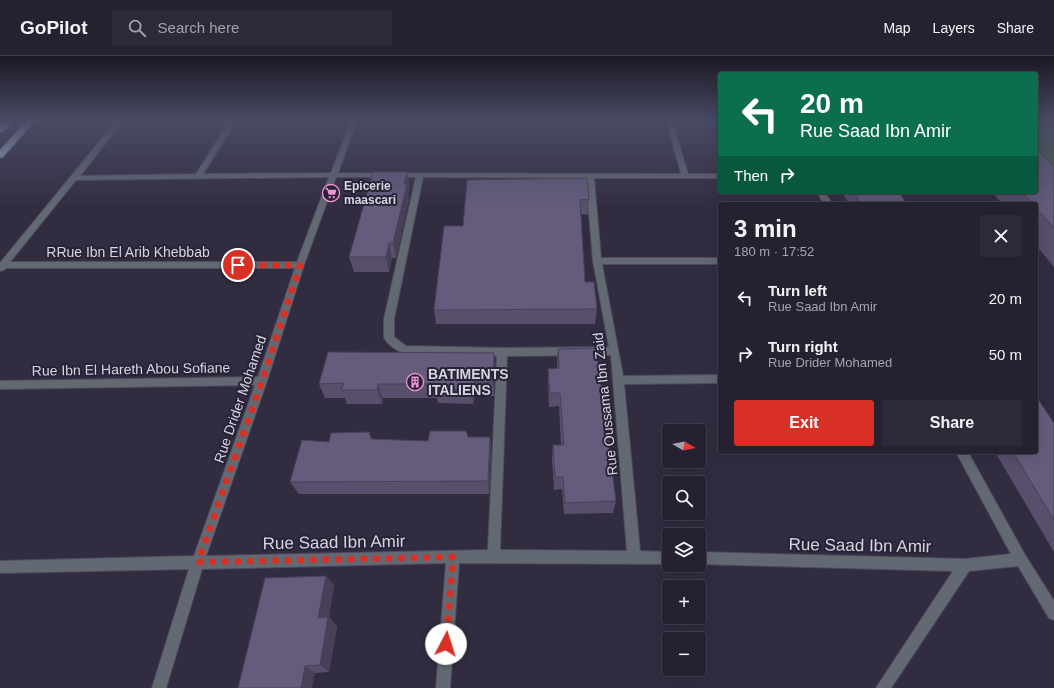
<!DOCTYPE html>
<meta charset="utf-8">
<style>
:root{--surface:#262131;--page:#2e2939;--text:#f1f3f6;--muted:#a4a3ab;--line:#423e4d;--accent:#d93025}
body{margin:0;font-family:Helvetica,sans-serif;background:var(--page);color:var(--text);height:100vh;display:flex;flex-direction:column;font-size:15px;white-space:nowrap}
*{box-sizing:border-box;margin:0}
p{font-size:13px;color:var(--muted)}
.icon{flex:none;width:22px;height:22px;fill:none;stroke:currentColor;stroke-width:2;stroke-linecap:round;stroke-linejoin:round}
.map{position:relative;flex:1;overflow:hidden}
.panel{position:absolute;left:718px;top:146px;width:320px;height:252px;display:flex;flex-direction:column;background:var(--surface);border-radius:4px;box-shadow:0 4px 16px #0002,0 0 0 1px var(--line)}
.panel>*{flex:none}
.top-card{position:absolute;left:718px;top:16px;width:320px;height:122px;border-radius:4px;box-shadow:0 4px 16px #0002,0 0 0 1px var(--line);background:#0b6e4f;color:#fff;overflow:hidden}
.needle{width:26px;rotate:99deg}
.buttons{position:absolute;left:662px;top:368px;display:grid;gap:8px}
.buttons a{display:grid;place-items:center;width:44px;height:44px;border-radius:4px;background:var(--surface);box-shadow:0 4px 16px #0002,0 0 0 1px var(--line);font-size:20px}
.pin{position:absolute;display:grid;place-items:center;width:34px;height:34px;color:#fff;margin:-17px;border:2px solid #fff;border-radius:50%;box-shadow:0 1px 4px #0007}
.me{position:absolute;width:44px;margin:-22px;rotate:5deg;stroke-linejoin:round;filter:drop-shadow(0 0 3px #0008)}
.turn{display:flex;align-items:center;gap:14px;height:84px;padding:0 16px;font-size:18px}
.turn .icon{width:52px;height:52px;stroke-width:2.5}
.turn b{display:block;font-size:28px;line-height:34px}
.then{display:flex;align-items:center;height:38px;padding:0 16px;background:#0003;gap:8px;font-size:15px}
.round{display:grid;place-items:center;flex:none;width:42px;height:42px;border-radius:4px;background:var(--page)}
.headline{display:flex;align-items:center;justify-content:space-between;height:68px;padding:0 16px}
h1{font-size:24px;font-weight:700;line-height:30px}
.cta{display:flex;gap:8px;margin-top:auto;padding:8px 16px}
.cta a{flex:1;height:46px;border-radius:4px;background:var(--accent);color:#fff;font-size:16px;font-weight:700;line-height:46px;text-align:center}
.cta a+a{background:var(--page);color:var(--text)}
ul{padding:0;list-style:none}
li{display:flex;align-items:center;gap:12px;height:56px;padding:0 16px}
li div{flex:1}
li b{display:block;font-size:15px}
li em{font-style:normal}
header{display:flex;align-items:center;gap:24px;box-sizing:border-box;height:56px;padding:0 20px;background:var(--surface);border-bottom:1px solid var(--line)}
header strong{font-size:19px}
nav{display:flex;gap:22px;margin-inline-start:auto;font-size:14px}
.search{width:280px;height:36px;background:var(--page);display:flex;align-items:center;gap:10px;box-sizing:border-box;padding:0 14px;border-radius:4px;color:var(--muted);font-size:15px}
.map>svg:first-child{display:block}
.green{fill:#45604d}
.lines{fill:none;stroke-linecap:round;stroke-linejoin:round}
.minor-casing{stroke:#504a5e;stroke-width:2}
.highway-casing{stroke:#504a5e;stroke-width:2}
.minor{fill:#636973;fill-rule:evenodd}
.highway{fill:#a8b7cf;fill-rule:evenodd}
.wall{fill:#574f6c}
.shaded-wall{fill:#474058}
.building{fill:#655c7d;stroke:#474058}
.route{stroke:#d93025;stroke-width:7;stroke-dasharray:0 12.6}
.labels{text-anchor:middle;stroke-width:4;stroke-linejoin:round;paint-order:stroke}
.far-poi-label{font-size:12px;font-weight:bold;fill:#d7d4e1;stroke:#282337;text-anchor:start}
.street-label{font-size:14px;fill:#d7d4e1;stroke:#282337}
.poi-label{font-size:14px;font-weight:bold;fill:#d7d4e1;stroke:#282337;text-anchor:start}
.near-street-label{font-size:17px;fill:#d7d4e1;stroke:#282337}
</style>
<header>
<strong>GoPilot</strong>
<div class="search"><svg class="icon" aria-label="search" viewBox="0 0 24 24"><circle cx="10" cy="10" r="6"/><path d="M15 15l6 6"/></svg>Search here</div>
<nav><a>Map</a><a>Layers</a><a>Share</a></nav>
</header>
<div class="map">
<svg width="1054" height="632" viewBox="0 0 1054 632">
<rect width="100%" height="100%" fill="#322c41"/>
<path class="green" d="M1036 68H1054V139L1036 120Z"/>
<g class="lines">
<g class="minor-casing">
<path id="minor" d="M117 64H124L80 120 196 118 230 64H237L203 118 331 117 351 64H357L338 117 681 118 666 64H672L688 118H720V122H594L601 202H720V208H602L623 320 720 319V327L624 328 640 495 669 496V508L459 507 450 632H436L446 507 202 513 166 632H152L189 513 0 517V505L194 500 255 329 0 333V325L258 321 295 212H6L4 214 0 215V207ZM329 121 297 206H10L76 124ZM336 121H416L384 263V282C389 290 397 295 406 298L497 300 488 494 206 500 267 325 304 209ZM423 121 586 122 593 205 609 291 502 292 406 290 394 281V263ZM611 299 627 495 500 494 507 300Z
M817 136H825L832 148H824Z
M956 396H968L1025 499 1054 545V564L1049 562 1018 510 969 515 891 632H876L953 515 699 508V496L965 503 1011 498Z"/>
</g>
<g class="highway-casing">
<path id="highway" d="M4 64H13L3 76H0V69Z
M27 64H36L3 101 0 102V94Z"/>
</g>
<use href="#minor" class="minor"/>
<use href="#highway" class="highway"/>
</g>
<path class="wall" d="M1054 110V211L1036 189V148H1002L992 136H1036Z
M587 122 589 144 588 159 581 158 585 226 597 253 595 268H436L434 254 463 170Z
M410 131 408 137 409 143 396 202H392L389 216H354L349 201Z
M842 136H899L907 148H849Z
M558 293 616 445 613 457 564 458 562 433 554 434 552 402 553 389H561L559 350 549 351 548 327V313L557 312V307Z
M494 297 495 311 494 340H475L473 348 438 347 437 342H383L382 348H347L345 342H325L319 328Z
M1054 367V496L995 396H1036Z
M369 376 372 383 428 385 468 381H490L491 394 489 438H299L290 426 329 386Z
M326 520 334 529 329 561 337 570 329 616 315 617 238 632Z"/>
<path class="shaded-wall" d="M407 116 410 131 408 137 409 143 396 202 393 187Z
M389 187 392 202 389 216 386 201Z
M494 297 495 311 494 340 493 326Z
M474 326 475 340 473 348 472 334Z
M378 328 383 342 382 348 377 334Z
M490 381 491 394 489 438 488 425Z
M326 520 334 529 329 561 337 570 329 616 320 609 318 562Z
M305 610 315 617 312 632H301Z"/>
<path class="building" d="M1036 92 1054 110V172L1036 152V148H1033L1022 136H1036Z
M373 116H407L404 128H407L393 187H389L386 201H349Z
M587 122 589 144 580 143V146L585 226H594L597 253 434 254 444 170H463L467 124Z
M854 136H899L907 148H861Z
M596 292 616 445 565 447 563 421H555L553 389H564L560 337H550L548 313 559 312 558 293Z
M328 296 494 297 493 326H474L472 334 435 333 434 328H378L377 334H341L344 327 319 328Z
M1036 340 1054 367V464L1013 396H1036Z
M430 375H466L468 381H490L488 425 290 426 302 384 329 386 331 377 369 376 371 383 428 385Z
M326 520 318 562 328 561 320 609 305 610 301 632H238L265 522Z"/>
<linearGradient id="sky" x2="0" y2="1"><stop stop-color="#1c1824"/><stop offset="0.42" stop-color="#494b65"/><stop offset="1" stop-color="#494b65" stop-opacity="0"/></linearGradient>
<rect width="1054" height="153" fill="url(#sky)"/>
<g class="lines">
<path class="route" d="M238 209H300L262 325 198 506 453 501 446 588"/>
</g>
<defs>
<g id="supermarket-ring" transform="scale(0.9)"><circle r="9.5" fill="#282337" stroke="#f391d5" stroke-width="1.5"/><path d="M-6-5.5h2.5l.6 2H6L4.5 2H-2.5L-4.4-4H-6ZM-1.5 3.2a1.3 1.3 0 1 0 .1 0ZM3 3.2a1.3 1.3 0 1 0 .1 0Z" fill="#f391d5"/></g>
<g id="building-ring" transform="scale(0.9)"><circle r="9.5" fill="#282337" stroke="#f391d5" stroke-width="1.5"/><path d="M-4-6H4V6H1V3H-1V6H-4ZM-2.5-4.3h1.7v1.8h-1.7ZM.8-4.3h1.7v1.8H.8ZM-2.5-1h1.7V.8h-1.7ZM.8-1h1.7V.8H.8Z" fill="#f391d5"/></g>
</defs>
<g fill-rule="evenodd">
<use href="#supermarket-ring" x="331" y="137"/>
<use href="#building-ring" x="415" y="326"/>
</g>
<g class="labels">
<g class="far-poi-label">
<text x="344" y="134">Epicerie<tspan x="344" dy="14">maascari</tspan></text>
</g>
<g class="street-label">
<text x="128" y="201">RRue Ibn El Arib Khebbab</text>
<text transform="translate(131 313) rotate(-1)" y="5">Rue Ibn El Hareth Abou Sofiane</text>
<text transform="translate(240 343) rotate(-71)" y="5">Rue Drider Mohamed</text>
<text transform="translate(605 348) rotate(-96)" y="5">Rue Oussama Ibn Zaid</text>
</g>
<g class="poi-label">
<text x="428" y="323">BATIMENTS<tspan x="428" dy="16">ITALIENS</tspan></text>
</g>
<g class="near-street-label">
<text transform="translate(334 486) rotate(-1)" y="6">Rue Saad Ibn Amir</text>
<text transform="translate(860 489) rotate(1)" y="6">Rue Saad Ibn Amir</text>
</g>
</g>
</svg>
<div class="buttons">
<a><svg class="needle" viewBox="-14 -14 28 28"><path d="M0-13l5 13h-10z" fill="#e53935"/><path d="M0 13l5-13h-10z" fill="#a4a3ab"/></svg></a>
<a><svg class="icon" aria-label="search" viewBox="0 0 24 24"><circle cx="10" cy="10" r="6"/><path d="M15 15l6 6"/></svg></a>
<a><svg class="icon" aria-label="layers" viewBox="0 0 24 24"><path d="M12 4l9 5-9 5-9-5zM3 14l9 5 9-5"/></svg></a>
<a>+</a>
<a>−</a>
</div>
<div class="pin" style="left:238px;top:209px;background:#d93025"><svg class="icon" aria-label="arrive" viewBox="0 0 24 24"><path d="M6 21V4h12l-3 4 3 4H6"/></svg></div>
<svg class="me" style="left:446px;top:588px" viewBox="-20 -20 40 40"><circle r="19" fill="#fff"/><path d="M0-13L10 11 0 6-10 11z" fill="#d93025"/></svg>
<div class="top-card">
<div class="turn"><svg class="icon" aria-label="left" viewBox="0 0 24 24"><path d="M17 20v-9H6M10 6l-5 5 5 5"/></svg><div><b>20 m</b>Rue Saad Ibn Amir</div></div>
<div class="then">Then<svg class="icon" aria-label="right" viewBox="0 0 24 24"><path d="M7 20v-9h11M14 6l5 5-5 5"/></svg></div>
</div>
<section class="panel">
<div class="headline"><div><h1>3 min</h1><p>180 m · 17:52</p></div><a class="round"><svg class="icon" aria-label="close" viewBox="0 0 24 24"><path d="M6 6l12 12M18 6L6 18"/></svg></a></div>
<ul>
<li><svg class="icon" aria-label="left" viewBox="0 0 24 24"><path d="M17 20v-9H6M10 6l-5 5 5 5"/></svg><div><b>Turn left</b><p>Rue Saad Ibn Amir</p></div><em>20 m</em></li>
<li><svg class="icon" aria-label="right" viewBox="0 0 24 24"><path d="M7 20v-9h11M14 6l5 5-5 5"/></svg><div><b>Turn right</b><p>Rue Drider Mohamed</p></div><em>50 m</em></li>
</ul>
<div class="cta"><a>Exit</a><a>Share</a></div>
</section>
</div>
